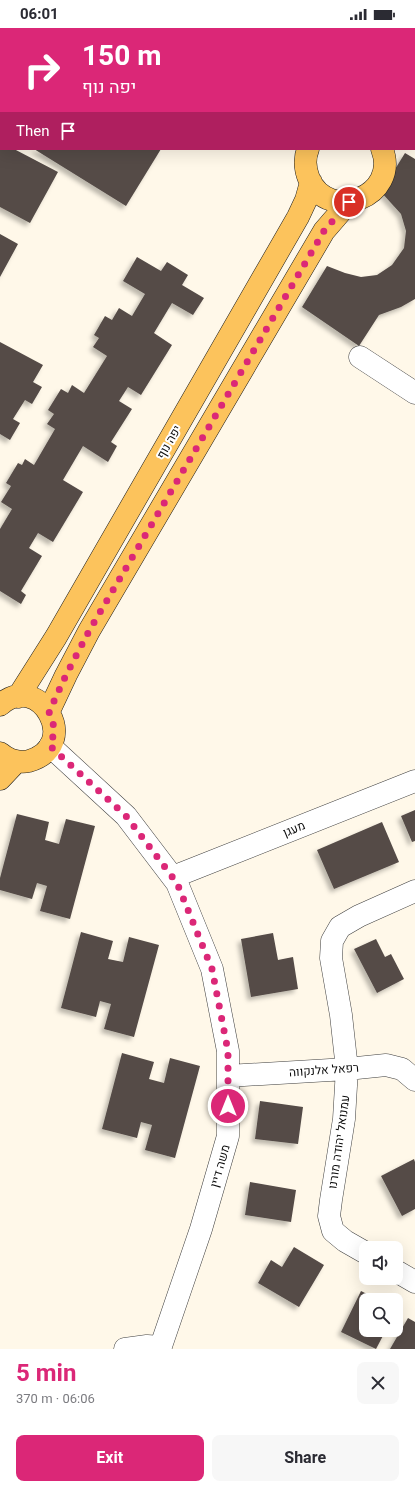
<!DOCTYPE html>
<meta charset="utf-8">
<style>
:root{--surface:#fff;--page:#f7f7f7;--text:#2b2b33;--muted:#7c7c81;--accent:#db2777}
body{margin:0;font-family:Georgia,Heebo,serif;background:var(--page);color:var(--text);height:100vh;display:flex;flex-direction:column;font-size:15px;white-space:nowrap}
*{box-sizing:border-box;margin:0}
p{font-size:13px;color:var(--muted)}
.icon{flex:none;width:22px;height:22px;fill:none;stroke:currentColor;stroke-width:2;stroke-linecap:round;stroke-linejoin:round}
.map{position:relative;height:1321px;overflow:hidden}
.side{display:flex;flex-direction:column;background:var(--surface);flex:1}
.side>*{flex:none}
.banner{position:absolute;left:0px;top:0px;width:415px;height:122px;box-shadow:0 4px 16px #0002;background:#db2777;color:#fff;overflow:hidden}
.buttons{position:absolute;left:359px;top:1213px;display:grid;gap:8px}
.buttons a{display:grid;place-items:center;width:44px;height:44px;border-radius:8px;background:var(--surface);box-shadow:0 4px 16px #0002;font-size:20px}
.pin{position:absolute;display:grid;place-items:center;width:34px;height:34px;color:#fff;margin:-17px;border:2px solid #fff;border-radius:50%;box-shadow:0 1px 4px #0007}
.me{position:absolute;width:44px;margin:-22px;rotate:0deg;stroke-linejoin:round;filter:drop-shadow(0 0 3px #0008)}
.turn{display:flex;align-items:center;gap:14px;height:84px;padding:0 16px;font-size:18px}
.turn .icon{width:52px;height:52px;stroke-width:2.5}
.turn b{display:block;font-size:28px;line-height:34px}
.then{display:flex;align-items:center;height:38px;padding:0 16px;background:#0003;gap:8px;font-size:15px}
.round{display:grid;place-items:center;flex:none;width:42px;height:42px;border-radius:8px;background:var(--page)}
.head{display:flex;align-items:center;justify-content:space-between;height:68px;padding:0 16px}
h1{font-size:24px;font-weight:700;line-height:30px;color:var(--accent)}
.cta{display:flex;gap:8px;margin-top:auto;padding:8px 16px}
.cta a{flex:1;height:46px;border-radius:8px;background:var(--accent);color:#fff;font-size:16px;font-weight:700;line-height:46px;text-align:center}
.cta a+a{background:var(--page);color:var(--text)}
.status{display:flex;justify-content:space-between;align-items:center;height:28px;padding:0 20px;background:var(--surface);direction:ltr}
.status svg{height:11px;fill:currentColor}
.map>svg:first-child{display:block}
.building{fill:#544b47;filter:url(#shadow)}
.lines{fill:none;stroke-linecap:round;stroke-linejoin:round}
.minor-casing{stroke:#3e3e3e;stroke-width:23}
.major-casing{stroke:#1c1c1c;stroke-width:23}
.minor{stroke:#fff;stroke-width:22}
.major{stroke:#fcc35c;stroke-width:22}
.route{stroke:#db2777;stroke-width:7;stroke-dasharray:0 12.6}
.labels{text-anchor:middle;stroke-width:4;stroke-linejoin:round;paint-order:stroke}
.street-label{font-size:12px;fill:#0b0b0b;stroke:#fff}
</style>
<div class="status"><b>06:01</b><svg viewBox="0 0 49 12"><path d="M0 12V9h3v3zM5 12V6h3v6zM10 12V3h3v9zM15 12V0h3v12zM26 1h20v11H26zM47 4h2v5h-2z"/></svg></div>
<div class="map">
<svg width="415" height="1321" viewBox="0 0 415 1321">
<defs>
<filter id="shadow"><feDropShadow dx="-3.5" dy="3.5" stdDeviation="2" flood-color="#0004"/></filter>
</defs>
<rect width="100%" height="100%" fill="#fff8e9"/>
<path class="building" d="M0 121H14L58 144 30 195 0 179Z
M34 121H161L126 178Z
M405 125 415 131V271L401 279 379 287 359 318 302 279 327 238 345 245 361 249 377 247 392 237 404 220 406 203 401 186 381 164Z
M0 206 18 216 0 249Z
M137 229 161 243 167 234 188 247 182 257 204 270 193 287 172 275 154 305 172 317 141 367 128 359 119 373 132 381 111 414 117 418 108 434 83 418 63 452 83 464 53 514 38 505 29 520 42 528 21 563 26 567 21 576 0 563V501L12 481 1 474 11 458 6 455 18 435 22 437 25 431 34 437 55 401 47 396 54 386 48 382 61 361 68 365 72 357 84 365 107 328 93 319 99 310 94 307 105 288 112 292 119 280 132 288 145 266 123 253Z
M0 314 43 337 33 354 42 359 32 376 25 372 13 391 20 395 10 412 0 406Z
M415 782V813L412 814 401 788Z
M17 786 49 794 45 812 59 816 66 791 95 798 70 891 40 883 47 858 37 855 32 871 0 862V850Z
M382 794 399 834 334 861 317 822Z
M81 904 113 913 108 931 123 934 129 909 159 917 134 1009 104 1001 111 976 100 973 96 989 61 980Z
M273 905 278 932 293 929 298 961 251 969 241 911Z
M376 911 385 929 391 926 404 951 377 965 354 921Z
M122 1025 154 1034 149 1051 164 1055 170 1030 200 1038 175 1130 145 1122 152 1097 141 1094 137 1110 102 1101Z
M260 1073 303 1079 298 1116 255 1111Z
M414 1131 415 1134V1181L402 1188 381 1148Z
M250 1154 296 1162 291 1194 245 1187Z
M294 1219 324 1237 299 1279 258 1255 271 1232 282 1239Z
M361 1263 379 1272H366V1302H386L376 1321 341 1304Z
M408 1290 415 1294V1321H390Z"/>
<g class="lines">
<g class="minor-casing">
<path id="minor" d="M131 0 133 1
M27 1 29 0
M0 9H1
M360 329 415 365
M50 718 126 788 177 855 212 941 228 1023V1108L201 1201 160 1321
M173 849 415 753
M228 1048 347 1041 386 1037 402 1041 415 1052
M366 1225 345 1213 333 1203 329 1188 331 1172 344 1091 347 1041 341 987 331 930 332 913 340 899 359 888 415 863
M396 1243 415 1254
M125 1321 147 1318 161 1319"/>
</g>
<g class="major-casing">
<path id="major" d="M414 2 415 0
M414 52 415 50
M308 121C304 131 305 141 309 151 329 196 400 168 382 121
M18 669 56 609 298 189 306 172 311 154
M0 677C39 642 83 717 29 733 19 735 8 732 0 725
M49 683 66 647 89 603 324 203 349 174
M0 751 17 733"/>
</g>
<use href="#minor" class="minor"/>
<use href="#major" class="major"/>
</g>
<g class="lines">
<path class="route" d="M228 1078V1023L212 941 177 855 126 788 50 718C55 705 55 696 49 684L66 647 89 603 324 203 349 174"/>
</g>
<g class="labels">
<g class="street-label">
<text transform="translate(169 414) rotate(-60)" y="4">יפה נוף</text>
<text transform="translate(294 801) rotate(-22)" y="4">מעגן</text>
<text transform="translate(324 1042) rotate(-4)" y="4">רפאל אלנקווה</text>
<text transform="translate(339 1114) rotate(-82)" y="4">עמנואל יהודה מורנו</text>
<text transform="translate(220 1138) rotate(-74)" y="4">משה דיין</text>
</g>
</g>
</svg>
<div class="buttons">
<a><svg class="icon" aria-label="sound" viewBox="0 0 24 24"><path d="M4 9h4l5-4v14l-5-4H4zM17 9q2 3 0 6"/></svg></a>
<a><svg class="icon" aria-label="search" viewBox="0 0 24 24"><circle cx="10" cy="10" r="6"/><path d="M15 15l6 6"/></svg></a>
</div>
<div class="pin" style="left:349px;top:174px;background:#d93025"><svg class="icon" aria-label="arrive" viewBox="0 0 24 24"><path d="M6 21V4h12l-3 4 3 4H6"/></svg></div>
<svg class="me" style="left:228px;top:1078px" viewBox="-20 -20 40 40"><circle r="17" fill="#db2777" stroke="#fff" stroke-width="3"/><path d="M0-11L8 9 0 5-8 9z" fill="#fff"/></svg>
<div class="banner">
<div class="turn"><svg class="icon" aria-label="right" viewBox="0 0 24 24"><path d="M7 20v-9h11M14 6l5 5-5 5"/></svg><div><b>150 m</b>יפה נוף</div></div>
<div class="then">Then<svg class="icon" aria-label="arrive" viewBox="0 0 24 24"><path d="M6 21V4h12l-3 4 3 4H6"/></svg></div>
</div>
</div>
<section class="side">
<div class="head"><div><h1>5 min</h1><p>370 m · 06:06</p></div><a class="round"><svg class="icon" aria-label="close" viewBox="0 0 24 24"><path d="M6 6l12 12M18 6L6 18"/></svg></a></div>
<div class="cta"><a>Exit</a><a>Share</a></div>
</section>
